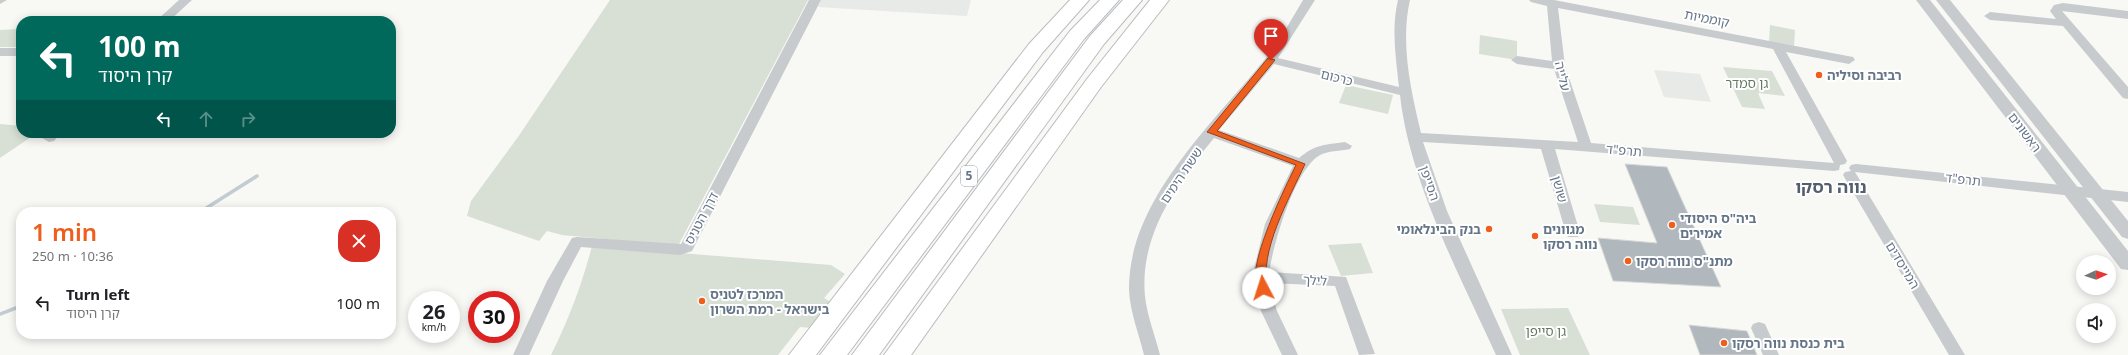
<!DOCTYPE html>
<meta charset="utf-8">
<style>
:root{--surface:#fff;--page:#f2f2f2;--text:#202124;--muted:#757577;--accent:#ee5f1e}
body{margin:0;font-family:"Noto Sans","Noto Sans Hebrew",sans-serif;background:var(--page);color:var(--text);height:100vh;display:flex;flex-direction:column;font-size:15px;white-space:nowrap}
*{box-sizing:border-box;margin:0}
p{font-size:13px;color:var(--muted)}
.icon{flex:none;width:22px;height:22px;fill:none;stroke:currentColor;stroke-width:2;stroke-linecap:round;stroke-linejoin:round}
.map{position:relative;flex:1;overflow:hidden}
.sheet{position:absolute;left:16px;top:207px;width:380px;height:132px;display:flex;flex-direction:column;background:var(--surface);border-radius:16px;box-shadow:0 2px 10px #0003}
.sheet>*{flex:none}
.hud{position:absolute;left:16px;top:16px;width:380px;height:122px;border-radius:16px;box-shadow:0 2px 10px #0003;background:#00695c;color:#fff;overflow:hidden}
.needle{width:26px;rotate:87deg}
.buttons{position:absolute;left:2076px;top:255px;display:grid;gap:8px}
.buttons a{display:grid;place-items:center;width:40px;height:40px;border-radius:50%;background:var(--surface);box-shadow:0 2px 10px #0003;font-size:20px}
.speed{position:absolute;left:408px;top:291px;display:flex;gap:8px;font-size:20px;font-weight:700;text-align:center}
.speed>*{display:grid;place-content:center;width:52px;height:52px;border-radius:50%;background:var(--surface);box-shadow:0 2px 10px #0003;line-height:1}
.speed small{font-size:10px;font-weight:400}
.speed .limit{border:6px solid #d22;background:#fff;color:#111}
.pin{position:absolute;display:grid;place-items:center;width:34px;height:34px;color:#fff;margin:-41px -17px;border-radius:50% 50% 50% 0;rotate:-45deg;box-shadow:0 0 4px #0007}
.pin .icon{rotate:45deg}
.me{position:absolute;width:44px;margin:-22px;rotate:355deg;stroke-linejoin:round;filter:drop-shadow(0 0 3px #0008)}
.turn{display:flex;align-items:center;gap:14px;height:84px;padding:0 16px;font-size:18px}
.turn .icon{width:52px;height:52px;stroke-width:2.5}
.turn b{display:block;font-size:28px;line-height:34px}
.lanes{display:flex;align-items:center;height:38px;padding:0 16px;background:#0003;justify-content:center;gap:20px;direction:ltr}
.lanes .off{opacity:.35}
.round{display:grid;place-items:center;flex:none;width:42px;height:42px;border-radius:16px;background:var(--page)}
.summary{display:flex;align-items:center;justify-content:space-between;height:68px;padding:0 16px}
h1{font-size:24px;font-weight:600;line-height:30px;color:var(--accent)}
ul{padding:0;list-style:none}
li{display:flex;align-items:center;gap:12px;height:56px;padding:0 16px}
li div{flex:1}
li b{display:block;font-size:15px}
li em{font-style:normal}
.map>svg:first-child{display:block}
.built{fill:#e8eae8}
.green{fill:#d8e0d5}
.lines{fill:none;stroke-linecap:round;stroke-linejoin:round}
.stream{stroke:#c2ccd2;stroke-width:3.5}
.building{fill:#b0b8be;stroke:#d9d9d7}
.motorway-casing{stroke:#b9bcc0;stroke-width:2}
.minor{fill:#c7cbce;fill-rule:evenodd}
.tertiary{fill:#c7cbce;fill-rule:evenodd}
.motorway{fill:#fff;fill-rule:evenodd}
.route{fill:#ee5f1e;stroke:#9b3e14}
.poi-dot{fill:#ee5f1e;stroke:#fff;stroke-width:1.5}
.labels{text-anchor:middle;stroke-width:4;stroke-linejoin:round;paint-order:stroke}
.shield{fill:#fff;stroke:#939eac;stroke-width:1}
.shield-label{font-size:12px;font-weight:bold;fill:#657588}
.street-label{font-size:13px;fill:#657588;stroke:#fff}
.poi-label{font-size:13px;font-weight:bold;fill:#657588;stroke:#fff;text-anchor:start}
.park-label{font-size:13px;fill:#637960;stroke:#fff}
.district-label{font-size:17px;font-weight:bold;fill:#535f6c;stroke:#fff}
</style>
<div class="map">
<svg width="2128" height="355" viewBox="0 0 2128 355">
<rect width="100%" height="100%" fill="#f8f8f5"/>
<path class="built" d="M821 0H971L967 16 818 7Z
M1654 70 1700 74 1711 102 1664 97Z"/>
<path class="green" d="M610 0H808L678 246 562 235 547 231 539 241 467 216 471 201 518 137Z
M1770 25 1795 30 1794 47 1769 42Z
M21 29V47H0V30Z
M1480 35 1517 41V60L1479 54Z
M1723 67 1772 71 1785 96 1758 93 1765 109 1742 107Z
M1346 85 1393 95 1388 114 1339 103Z
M0 124 21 126V133H37L0 158Z
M1594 204 1633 207 1640 225 1600 222Z
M1361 243 1373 273 1341 276 1328 245Z
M592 246 831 265 845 274 824 298 831 302 811 328 800 327 778 355H551C569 319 582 284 592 246Z
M1568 308 1590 355H1520L1501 309Z"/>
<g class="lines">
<path class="stream" d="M200 212 257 176
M0 314 21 306"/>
</g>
<path class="building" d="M1625 164 1667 167 1721 287 1613 281 1598 238 1657 243Z
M1689 325 1747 331 1757 355H1700Z"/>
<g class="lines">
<g class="motorway-casing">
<path id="motorway" d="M1070 0H1089L1043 52 816 355H789L1029 44Z
M1100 0H1119L1084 39 847 355H820L1070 31Z
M1123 0H1142L1104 44 879 355H852L1090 36Z
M1150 0H1169L1101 87 911 355H884L1087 79Z"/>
</g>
<path class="minor" d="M0 0H7L0 4Z
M179 0H192L169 21H156Z
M809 0H821L692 251 680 255 581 247 563 281 529 355H513L547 281 572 238 577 237 681 244Z
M1303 0H1315L1278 58 1399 87C1396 58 1391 29 1398 0H1410C1400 43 1411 91 1421 133L1578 142 1554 69 1517 64 1511 60 1517 56 1552 61 1547 6 1531 2 1529 0H1554L1853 57 1855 60 1849 64 1786 52 1847 161 1845 164 1840 165 1839 170 1834 171 1555 149 1580 233 1578 237H1568L1566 233 1541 149 1423 142 1447 211 1512 355H1496C1460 276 1409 180 1400 95L1274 64 1219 130 1299 158C1316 144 1324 145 1345 142L1352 146 1350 149C1341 151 1327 151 1320 155 1294 170 1274 243 1269 272L1346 277 1375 354 1359 355 1335 286 1269 283 1277 311 1298 355H1282L1261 311 1252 277 1265 224 1293 166 1214 138C1178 182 1139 235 1145 296 1147 316 1155 335 1160 355H1144C1139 334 1130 312 1129 290 1128 200 1213 124 1265 59 1280 41 1291 20 1303 0ZM1558 8 1773 49 1834 163 1591 143 1565 66Z
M2063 3 2128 11V19L2062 11 2128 87V99L2123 98 2063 26 1990 20 1984 16 1990 12 2056 19 2050 11 2054 5Z
M0 48H21V56H0Z
M46 133H61L54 141 49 142 42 138Z
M1856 164 2128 192V202L1855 172 1965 355H1949L1843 175 1845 172 1851 171 1849 168 1851 165Z
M1759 322 1765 324 1779 355H1763L1751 328 1753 324Z"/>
<path class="tertiary" d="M1916 0H1930L2128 251V270L2121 269Z
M1936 0H1950L2128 221V239L2122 237Z"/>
<use href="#motorway" class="motorway"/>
</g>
<path class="route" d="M1268 58 1275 60 1217 131 1305 164C1290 197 1258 253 1268 288L1263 292C1236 284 1288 182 1296 165L1207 132Z"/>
<g class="poi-dot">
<circle cx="1819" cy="75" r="4"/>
<circle cx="1672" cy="225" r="4"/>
<circle cx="1489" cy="229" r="4"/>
<circle cx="1535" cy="236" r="4"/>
<circle cx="1628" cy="261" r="4"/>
<circle cx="702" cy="301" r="4"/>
<circle cx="1724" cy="343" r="4"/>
</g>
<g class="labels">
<rect class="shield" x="961" y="166" width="16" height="20" rx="3"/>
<g class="shield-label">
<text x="969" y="180">5</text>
</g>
<g class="street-label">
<text transform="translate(1707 18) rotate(11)" y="5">קוממיות</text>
<text transform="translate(1563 76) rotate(77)" y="5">עלייה</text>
<text transform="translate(1337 77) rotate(14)" y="5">כרכום</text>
<text transform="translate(2025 132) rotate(53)" y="5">ראשונים</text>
<text transform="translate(1624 150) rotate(5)" y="5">תרפ"ד</text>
<text transform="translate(1181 175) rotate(-56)" y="5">ששת הימים</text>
<text transform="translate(1963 179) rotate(6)" y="5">תרפ"ד</text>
<text transform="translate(1430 183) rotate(71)" y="5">הסייפן</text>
<text transform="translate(1560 189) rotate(74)" y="5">שושן</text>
<text transform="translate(701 218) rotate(-62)" y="5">דרך הטניס</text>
<text transform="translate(1903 265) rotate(59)" y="5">המייסדים</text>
<text transform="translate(1315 280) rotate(3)" y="5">לילך</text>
</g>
<g class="poi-label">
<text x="1827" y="80">רביבה וסיליה</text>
<text x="1680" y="223">ביה"ס היסודי<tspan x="1680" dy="15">אמירים</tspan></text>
<text x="1481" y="234" text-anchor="end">בנק הבינלאומי</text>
<text x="1543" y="234">מגוונים<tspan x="1543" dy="15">נווה רסקו</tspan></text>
<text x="1636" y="266">מתנ"ס נווה רסקו</text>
<text x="710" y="299">המרכז לטניס<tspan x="710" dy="15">בישראל - רמת השרון</tspan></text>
<text x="1732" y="348">בית כנסת נווה רסקו</text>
</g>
<g class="park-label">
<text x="1747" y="88">גן סמדר</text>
<text x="1546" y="336">גן סייפן</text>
</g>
<g class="district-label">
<text x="1831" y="193">נווה רסקו</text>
</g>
</g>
</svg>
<div class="buttons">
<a><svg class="needle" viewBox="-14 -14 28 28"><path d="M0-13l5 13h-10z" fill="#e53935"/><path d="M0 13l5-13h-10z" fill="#757577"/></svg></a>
<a><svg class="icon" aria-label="sound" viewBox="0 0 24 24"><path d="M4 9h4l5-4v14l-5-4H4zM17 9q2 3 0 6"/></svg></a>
</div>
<div class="speed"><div>26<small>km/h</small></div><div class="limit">30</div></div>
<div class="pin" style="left:1271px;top:60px;background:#d93025"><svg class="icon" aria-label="arrive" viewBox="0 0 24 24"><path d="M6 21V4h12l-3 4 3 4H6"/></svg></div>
<svg class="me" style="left:1263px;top:288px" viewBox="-20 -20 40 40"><circle r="19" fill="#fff"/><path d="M0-13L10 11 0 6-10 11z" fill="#ee5f1e"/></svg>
<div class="hud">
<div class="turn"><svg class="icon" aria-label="left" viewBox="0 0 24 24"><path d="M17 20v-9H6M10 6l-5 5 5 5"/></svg><div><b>100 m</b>קרן היסוד</div></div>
<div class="lanes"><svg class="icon" aria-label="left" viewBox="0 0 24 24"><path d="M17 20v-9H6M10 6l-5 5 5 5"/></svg><svg class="icon off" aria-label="ahead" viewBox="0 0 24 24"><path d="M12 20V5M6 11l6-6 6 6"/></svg><svg class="icon off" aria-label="right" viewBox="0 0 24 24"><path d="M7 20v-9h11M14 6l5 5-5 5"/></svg></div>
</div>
<section class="sheet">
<div class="summary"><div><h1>1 min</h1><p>250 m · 10:36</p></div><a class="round" style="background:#d93025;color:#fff"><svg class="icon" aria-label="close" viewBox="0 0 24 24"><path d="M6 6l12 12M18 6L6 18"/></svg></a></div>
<ul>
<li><svg class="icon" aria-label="left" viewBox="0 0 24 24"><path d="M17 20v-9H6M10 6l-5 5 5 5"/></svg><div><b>Turn left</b><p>קרן היסוד</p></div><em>100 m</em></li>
</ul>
</section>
</div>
